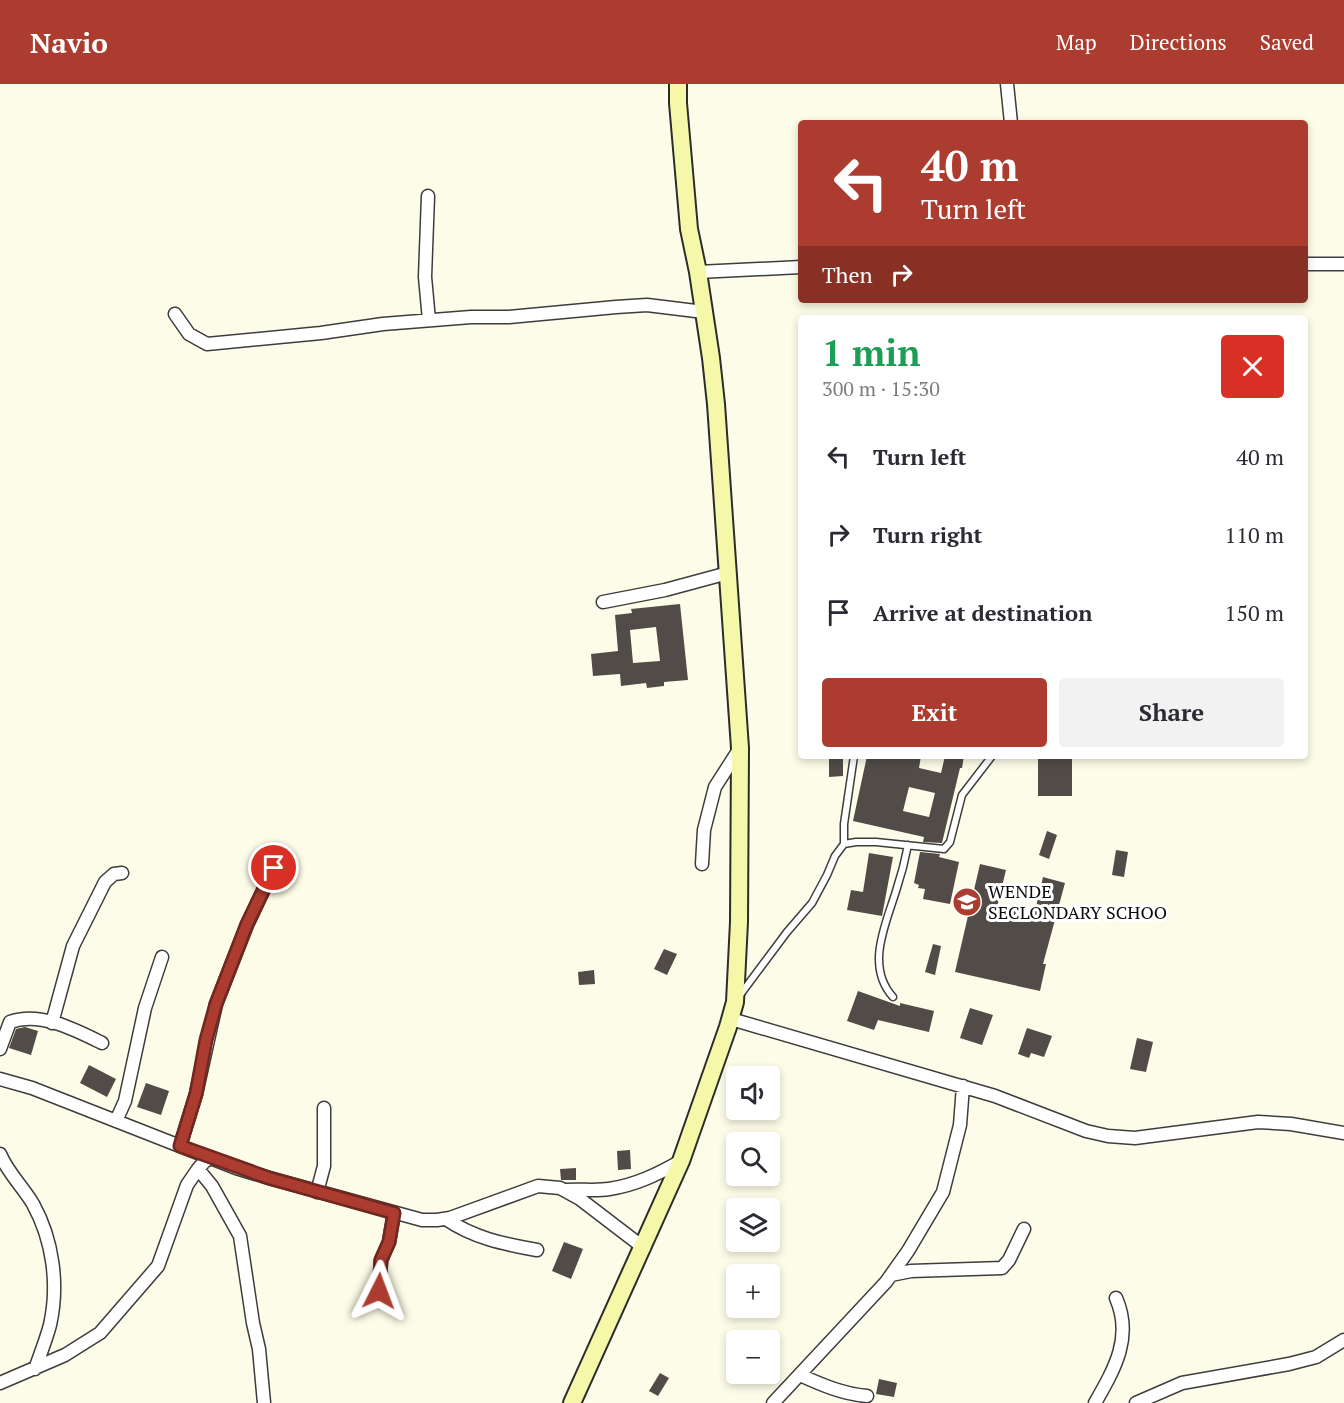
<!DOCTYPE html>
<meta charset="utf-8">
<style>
:root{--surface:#fff;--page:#f2f2f3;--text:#2b2b33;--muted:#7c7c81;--accent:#ac3c2f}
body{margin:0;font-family:"PT Serif",serif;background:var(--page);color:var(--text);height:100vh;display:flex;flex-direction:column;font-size:22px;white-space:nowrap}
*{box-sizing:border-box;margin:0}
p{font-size:20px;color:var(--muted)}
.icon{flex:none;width:33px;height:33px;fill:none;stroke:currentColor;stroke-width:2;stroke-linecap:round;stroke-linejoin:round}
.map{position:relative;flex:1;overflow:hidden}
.sheet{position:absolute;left:798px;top:231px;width:510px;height:444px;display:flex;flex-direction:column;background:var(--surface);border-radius:6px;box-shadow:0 3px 9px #0003}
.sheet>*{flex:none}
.top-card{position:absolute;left:798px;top:36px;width:510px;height:183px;border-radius:6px;box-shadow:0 3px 9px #0003;background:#ac3c2f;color:#fff;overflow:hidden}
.controls{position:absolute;left:726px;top:982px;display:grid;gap:12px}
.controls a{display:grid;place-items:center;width:54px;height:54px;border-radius:6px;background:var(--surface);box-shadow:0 3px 9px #0003;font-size:30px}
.pin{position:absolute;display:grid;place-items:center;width:51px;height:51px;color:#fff;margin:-26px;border:3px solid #fff;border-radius:50%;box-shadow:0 2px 6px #0007}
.me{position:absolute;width:66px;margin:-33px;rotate:3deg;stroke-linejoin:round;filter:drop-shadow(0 0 4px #0008)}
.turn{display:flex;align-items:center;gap:21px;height:126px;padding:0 24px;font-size:27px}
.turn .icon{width:78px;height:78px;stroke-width:2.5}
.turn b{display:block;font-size:42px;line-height:51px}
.then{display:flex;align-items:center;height:57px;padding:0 24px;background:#0003;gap:12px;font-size:22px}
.round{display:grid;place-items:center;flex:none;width:63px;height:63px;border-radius:6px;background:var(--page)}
.summary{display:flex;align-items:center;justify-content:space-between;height:102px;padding:0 24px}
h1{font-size:36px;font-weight:700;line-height:45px;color:#1e9e55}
.cta{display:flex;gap:12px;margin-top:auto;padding:12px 24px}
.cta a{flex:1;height:69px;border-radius:6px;background:var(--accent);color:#fff;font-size:24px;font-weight:700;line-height:69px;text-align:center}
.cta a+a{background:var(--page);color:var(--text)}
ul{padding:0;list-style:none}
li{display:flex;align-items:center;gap:18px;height:78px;padding:0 24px}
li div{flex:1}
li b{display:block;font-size:22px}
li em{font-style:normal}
header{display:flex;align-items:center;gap:36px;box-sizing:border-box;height:84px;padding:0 30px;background:var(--accent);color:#fff}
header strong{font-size:28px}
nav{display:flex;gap:33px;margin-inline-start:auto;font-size:21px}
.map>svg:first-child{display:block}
.building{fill:#514c47;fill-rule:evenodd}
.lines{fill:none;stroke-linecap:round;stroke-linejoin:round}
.lane-casing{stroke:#3d3d3d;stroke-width:9}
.street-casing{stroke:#3d3d3d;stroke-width:15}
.secondary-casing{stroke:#2c2c2c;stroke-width:20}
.lane{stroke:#fff;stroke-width:6}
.street{stroke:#fff;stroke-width:12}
.secondary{stroke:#f5f8a8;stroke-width:16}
.route-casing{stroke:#70271f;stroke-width:15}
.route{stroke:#ac3c2f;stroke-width:10}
.labels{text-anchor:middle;stroke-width:6;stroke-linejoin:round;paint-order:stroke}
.poi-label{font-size:18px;fill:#0a0a0a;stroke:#fff;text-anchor:start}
</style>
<header>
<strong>Navio</strong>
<nav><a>Map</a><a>Directions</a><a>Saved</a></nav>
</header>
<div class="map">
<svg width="1344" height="1319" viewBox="0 0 1344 1319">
<rect width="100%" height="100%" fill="#fdfce8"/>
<path class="building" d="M680 520 688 596 664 598V602L647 604 646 599 621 602 620 590 593 592 591 570 618 567 615 531 632 529 631 525ZM656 543 660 577 633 579 630 546Z
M867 672H921L919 684 941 689 945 672H964L962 684H960L942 759 923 758 924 753 853 737ZM909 703 935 709 929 733 903 727Z
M1038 672H1072V712H1038Z
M829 675H843V692L829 693Z
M1047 747 1057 751 1049 775 1039 771Z
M1116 766 1128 768 1124 793 1112 791Z
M920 768 940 770 939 773 959 778 950 820 923 815 925 805 918 804 919 801 914 799Z
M869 769 893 773 882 832 847 826 851 806 863 808Z
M980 780 1006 786 997 823 1034 831 1043 793 1065 799 1043 880H1046L1040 907 955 888Z
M933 860 941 862 935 891 925 888Z
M664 865 677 870 667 891 654 885Z
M594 886 595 900 579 901 578 888Z
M858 907 900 922V919L934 927 929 948 878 936 874 946 847 937Z
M970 924 993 931 982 961 960 954Z
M25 943 38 947 31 971 9 964 16 945Z
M1027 944 1052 952 1044 973 1031 969 1029 974 1018 970Z
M1137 954 1153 958 1146 988 1130 985Z
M89 981 116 995 107 1013 80 999Z
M146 999 169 1007 161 1031 137 1023Z
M630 1066 631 1085 618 1086 617 1067Z
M576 1084V1096H561L560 1085Z
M564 1158 583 1165 571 1195 552 1187Z
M660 1289 669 1294 658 1312 649 1307Z
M879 1295 897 1299 894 1313 876 1310Z"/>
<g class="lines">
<g class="lane-casing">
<path id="lane" d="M844 760V740L854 672
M740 911 787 848 812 819 827 791 835 772 844 760 856 758H876L944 765 950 758 962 711 992 672
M893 913C865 882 886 840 896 807 901 792 905 777 908 761"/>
</g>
<g class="street-casing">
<path id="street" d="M1007 0 1011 39
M428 112 425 193 429 236
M1305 180H1344
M698 188 801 183
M175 230 189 250 207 260 321 249 383 240 471 233H509L616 223 647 221 704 228
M603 518 665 506 728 489
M702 780 704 746 715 703 740 664
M731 935 995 1012 1086 1047 1108 1052 1135 1054 1258 1038 1291 1040 1344 1049
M52 939 73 862 105 798 114 790 122 789
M0 965 10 938C40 927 76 946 102 959
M0 995 32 1004 236 1084 269 1094 422 1136H437L450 1134 538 1102 560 1104 580 1115 644 1164
M116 1037 125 1017 145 924 162 873
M180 1062 196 1010 216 920 247 841 274 784
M0 1070C8 1089 23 1103 33 1120 53 1156 59 1201 50 1241 46 1256 40 1271 35 1285
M198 1085 212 1102 240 1152 253 1239 259 1265 264 1319
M566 1106C580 1105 596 1107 609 1105 636 1101 658 1090 681 1077
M317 1108 324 1082V1024
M446 1135C474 1154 503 1160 537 1166
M891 1191 911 1187 1002 1184 1009 1176 1024 1145
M379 1207 381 1176 389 1158 394 1129
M800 1291C822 1301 843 1310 867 1312
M0 1299 65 1271 100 1249 158 1182 187 1101 198 1085 205 1077 212 1074
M773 1319 886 1198 908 1167 943 1108 960 1041 963 1002
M1095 1319C1115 1284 1133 1253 1116 1214
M1136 1319 1182 1299 1289 1280 1316 1273 1344 1256"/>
</g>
<g class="secondary-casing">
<path id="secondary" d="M572 1319 681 1077 728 943 735 918 739 838 740 664 716 320 711 274 698 188 689 145 678 19V0"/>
</g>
<use href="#lane" class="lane"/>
<use href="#street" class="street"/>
<use href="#secondary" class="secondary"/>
</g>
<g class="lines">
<g class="route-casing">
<path id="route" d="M274 784 247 840 216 920 206 956 196 1010 180 1062 269 1094 394 1129 389 1158 381 1176 379 1207"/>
</g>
<use href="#route" class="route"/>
</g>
<defs>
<g id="school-disc" transform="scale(1.5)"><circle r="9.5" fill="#ac3c2f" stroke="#fff"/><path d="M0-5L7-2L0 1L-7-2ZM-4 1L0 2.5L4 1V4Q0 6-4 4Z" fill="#fff"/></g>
</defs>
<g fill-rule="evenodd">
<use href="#school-disc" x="967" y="818"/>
</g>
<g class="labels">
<g class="poi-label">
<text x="988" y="814">WENDE<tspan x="988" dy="21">SECLONDARY SCHOO</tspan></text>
</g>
</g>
</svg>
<div class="controls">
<a><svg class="icon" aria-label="sound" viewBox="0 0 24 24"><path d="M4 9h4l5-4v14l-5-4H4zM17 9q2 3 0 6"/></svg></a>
<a><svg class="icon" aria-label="search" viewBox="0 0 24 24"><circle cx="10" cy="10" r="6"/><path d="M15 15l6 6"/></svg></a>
<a><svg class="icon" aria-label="layers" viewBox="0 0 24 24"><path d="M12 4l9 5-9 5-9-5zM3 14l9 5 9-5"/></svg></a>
<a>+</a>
<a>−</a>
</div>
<div class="pin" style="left:274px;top:784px;background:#d93025"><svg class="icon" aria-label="arrive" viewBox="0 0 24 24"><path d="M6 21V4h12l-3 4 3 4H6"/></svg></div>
<svg class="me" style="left:379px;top:1207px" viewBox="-20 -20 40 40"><path d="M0-17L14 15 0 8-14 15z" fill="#ac3c2f" stroke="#fff" stroke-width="4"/></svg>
<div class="top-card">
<div class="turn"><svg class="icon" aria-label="left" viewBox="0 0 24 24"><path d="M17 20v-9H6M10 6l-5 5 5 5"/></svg><div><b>40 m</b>Turn left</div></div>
<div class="then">Then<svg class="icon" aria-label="right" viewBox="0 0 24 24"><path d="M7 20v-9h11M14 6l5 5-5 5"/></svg></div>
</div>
<section class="sheet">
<div class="summary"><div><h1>1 min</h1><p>300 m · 15:30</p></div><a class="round" style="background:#d93025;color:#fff"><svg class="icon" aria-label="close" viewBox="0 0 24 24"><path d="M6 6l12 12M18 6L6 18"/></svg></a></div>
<ul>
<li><svg class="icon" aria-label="left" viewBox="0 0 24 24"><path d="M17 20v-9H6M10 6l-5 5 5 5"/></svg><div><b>Turn left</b></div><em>40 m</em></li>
<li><svg class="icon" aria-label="right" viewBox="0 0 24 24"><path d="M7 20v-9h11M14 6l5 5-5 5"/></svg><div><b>Turn right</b></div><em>110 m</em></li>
<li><svg class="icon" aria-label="arrive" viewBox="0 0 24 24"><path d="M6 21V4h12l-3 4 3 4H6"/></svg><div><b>Arrive at destination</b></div><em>150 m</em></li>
</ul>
<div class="cta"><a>Exit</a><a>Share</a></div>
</section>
</div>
